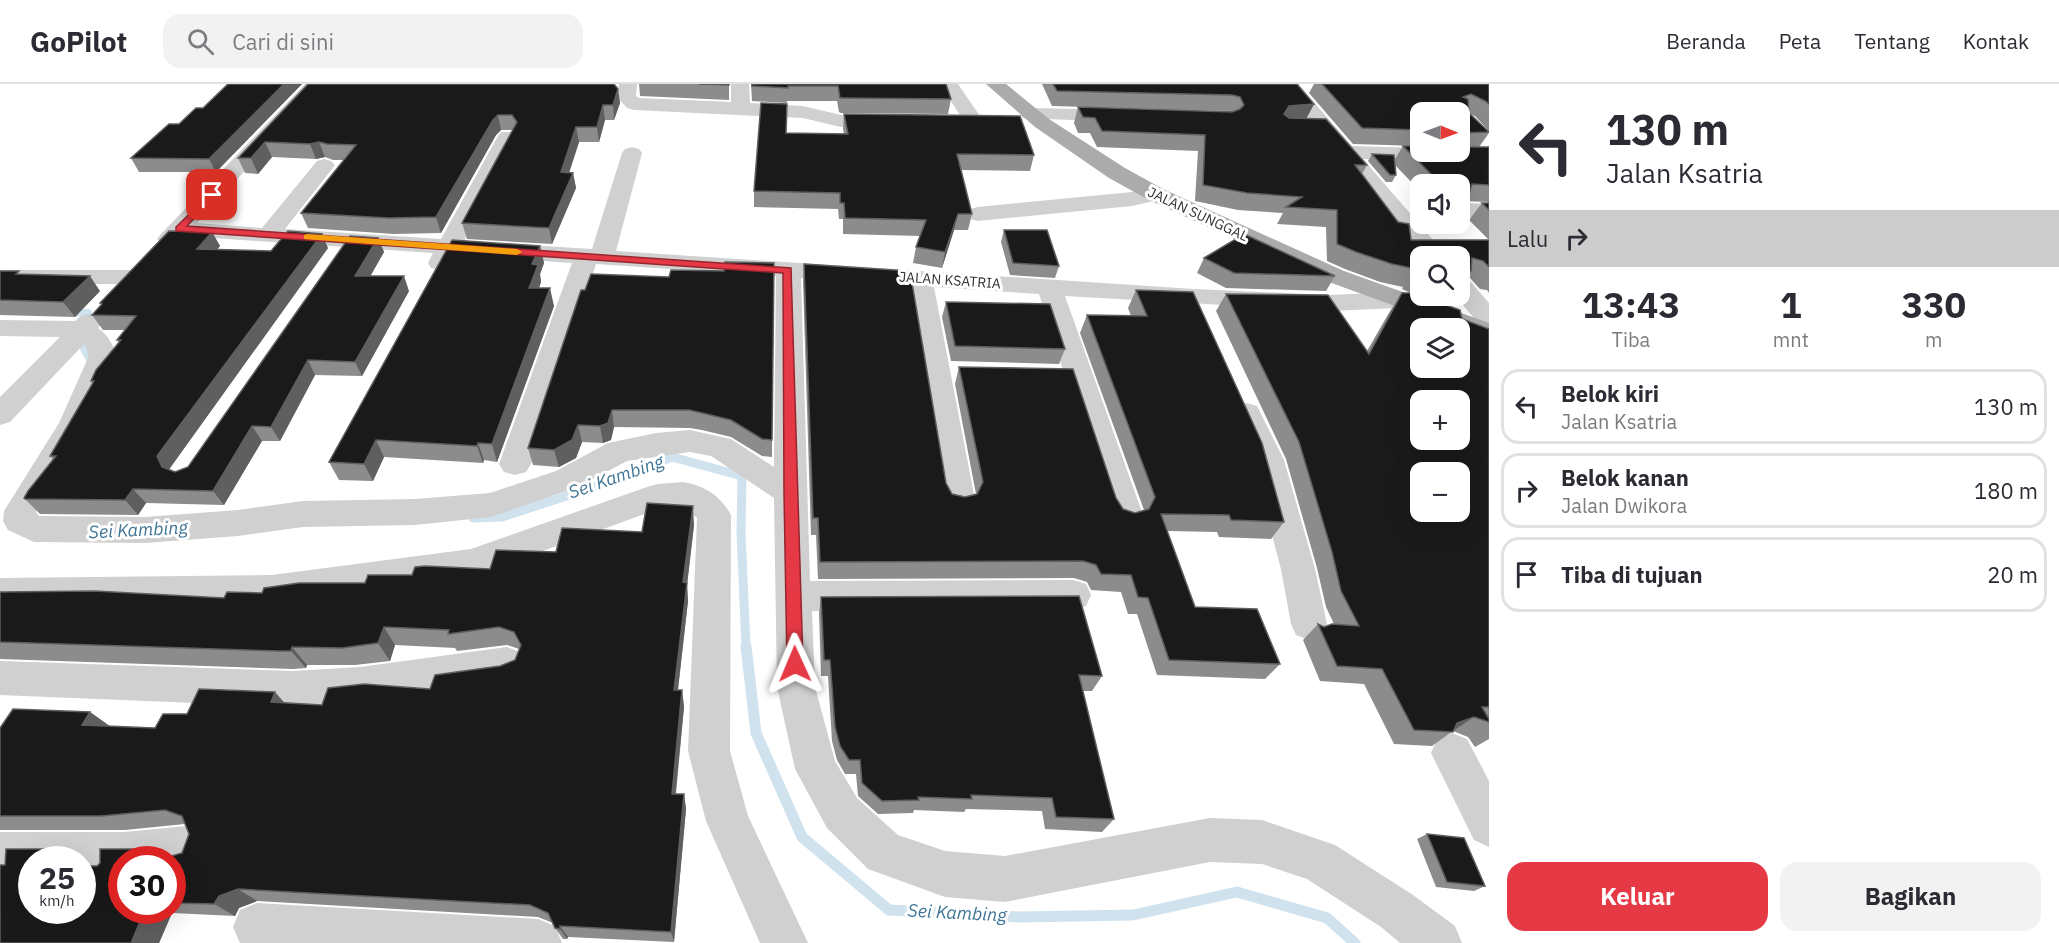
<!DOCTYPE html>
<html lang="id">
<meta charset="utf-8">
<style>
:root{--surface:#fff;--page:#f2f2f3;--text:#2b2b33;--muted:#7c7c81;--line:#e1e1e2;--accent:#e63946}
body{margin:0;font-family:"IBM Plex Sans",sans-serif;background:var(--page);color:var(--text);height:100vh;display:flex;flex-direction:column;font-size:22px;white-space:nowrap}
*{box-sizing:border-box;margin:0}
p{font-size:20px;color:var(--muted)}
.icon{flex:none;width:33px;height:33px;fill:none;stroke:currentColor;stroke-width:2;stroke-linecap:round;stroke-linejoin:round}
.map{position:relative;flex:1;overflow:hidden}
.details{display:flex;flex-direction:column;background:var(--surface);width:570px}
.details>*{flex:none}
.guide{background:#fff;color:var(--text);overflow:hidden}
.needle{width:39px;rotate:91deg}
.fabs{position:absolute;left:1410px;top:18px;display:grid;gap:12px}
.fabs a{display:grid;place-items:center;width:60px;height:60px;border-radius:12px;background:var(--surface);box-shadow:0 6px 24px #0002;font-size:30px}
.speed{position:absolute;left:18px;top:762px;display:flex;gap:12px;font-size:30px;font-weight:700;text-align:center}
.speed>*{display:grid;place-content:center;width:78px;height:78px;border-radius:50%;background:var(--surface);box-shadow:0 6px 24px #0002;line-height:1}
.speed small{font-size:15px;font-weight:400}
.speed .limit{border:9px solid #d22;background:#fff;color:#111}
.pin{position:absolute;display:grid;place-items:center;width:51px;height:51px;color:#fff;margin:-26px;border-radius:12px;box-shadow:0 3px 9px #0006}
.me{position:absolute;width:66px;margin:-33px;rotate:359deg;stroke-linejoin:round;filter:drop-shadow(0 0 4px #0008)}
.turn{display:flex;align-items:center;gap:21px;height:126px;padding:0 18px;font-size:27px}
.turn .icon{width:78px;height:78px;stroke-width:2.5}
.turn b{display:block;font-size:42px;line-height:51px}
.then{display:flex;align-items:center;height:57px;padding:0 18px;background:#0003;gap:12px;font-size:22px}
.eta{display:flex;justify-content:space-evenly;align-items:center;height:102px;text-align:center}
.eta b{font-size:36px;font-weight:700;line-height:42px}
.action{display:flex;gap:12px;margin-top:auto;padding:12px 18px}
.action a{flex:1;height:69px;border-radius:18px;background:var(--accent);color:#fff;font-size:24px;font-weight:700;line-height:69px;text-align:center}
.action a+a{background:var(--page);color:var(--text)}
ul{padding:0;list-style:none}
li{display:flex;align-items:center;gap:18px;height:75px;margin:0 12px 9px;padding:0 6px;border:3px solid var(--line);border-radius:18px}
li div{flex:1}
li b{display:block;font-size:22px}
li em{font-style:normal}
header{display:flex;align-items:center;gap:36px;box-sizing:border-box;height:84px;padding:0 30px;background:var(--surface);border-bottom:2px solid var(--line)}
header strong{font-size:28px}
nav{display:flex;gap:33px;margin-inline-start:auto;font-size:21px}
.search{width:420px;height:54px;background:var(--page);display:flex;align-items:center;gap:15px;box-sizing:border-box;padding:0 21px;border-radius:18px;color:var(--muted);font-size:22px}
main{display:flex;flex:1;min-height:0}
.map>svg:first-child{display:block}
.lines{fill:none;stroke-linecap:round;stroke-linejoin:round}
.stream-far2{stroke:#cfe2ee;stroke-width:8}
.stream-far1{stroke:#cfe2ee;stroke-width:9}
.stream{stroke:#cfe2ee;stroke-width:11}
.minor{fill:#d0d0d0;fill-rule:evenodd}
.major{fill:#ababab;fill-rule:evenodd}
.wall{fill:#8c8c8c;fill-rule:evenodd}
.shaded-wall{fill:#5f5f5f}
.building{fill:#1a1a1a;stroke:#5f5f5f;stroke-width:1.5;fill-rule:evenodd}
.route{fill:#e63946;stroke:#96252e;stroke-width:1.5}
.slow{fill:#f59e0b}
.labels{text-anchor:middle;stroke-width:6;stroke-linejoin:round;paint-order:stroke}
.far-street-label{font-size:14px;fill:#333;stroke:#fff}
.water-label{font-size:18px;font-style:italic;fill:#3f7597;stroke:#fff}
</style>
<header>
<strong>GoPilot</strong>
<div class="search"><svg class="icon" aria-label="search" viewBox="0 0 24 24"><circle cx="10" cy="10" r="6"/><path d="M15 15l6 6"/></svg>Cari di sini</div>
<nav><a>Beranda</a><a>Peta</a><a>Tentang</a><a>Kontak</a></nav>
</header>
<main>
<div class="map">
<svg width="1489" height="859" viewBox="0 0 1489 859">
<rect width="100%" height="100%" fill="#fff"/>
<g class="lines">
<path class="stream-far2" d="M69 228 88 229 83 240
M78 253 94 283"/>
<path class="stream-far1" d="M473 434 502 433 588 405 672 373 742 392 741 449 746 563"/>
<path class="stream" d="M746 562 756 649 802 753 889 826 1020 833 1133 831 1237 808 1327 834 1355 859"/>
<path class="minor" d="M305 0H324L197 139 262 144 317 77 324 75 331 77 335 81 285 145 441 155 498 52 501 48H515L518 52 464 157 592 165 622 69 625 65 632 63 639 65 642 69 616 167 1194 205 1330 211 1397 208 1406 211 1410 216 1406 221 1397 224 1330 227 1065 212 1143 431 1138 440 1126 444 1114 440 1109 431 1039 210 934 203 975 416 971 425 959 428 947 425 943 416 909 201 801 194 810 497 1073 496 1086 500 1091 511 1086 522 1073 526 812 527 815 603 835 677 857 714 898 751 945 767 1005 772 1210 734 1262 736 1335 761 1413 811 1455 842 1462 859H1400L1381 843 1307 795 1262 780 1210 778 1005 818 945 813 868 785 827 744 795 685 777 603 774 414 711 372 690 368 627 377 578 403 491 433 415 441 303 443 238 452 145 459 34 458 8 446 3 437 4 427 59 339 88 274 87 265 84 260 10 338 0 341V313L60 253 0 252V236L75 237C83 229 89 229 99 231L103 237 98 244C108 251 115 262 116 274L88 341 36 428 39 432 145 433 238 426 303 417 415 415 490 409 556 387 608 359 656 349 690 346 731 355 774 383 776 192 596 180 531 380 526 388 515 391 504 388 499 380 572 179 456 171 449 184 440 186 431 184 428 179 433 169 184 152C177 161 172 163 161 160L157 155 161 150Z
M619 0H637L636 12 639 14 731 18V0H749L750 19 803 22 841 31H888L895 33 898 37 895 41 888 43H841L803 34 634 26 627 24 617 13Z
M940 0H958L984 38 981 42H967Z
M1279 0H1298L1352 62 1420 64V68L1489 66V78L1363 75 1447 172H1423Z
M1030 24 1122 26 1129 28 1132 32 1129 36 1122 38 1023 34 1020 30 1023 26Z
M1155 103 1163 105 1166 110 1163 115 1132 122 978 137 970 135 967 130 970 125 978 123 1132 108Z
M1460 119 1489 120V134L1460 133Z
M0 186H131L140 188 143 193 140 198 131 200H0Z
M1460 193 1469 196 1489 219V243L1480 241 1455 212H1460Z
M1247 319 1257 322 1284 376 1315 485 1327 540 1322 551 1309 556 1296 551 1291 540 1281 485 1252 376 1232 329 1237 322Z
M683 398C705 402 720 411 731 431L730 667 748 732 808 859H760L706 737 688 667 697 434 685 423 661 424 472 493 272 521 0 524V494L272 491 471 465 647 403 658 400Z
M507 563 520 568 526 580 520 592 507 597 360 617 293 623 0 611V577L293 587 360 583Z
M1452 649 1467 655 1489 697V763L1474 756 1431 669 1437 655Z
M186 742 202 748 208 764 202 780 186 786 172 788V776H122V792H82V776H32V792H0V748H125Z
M257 819 538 835 555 842 562 859H240L233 843 240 826Z"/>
<path class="major" d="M986 0H1006L1049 35 1125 84 1163 105 1344 187 1489 239V256L1326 197 1147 115 1109 94 1035 43Z"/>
</g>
<path class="wall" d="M228 0H302L216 88H139L131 74 179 40 203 24Z
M308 0 617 4 620 19 614 36H605L599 58H579L569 89H573L576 104 552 160 467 155 462 139 513 46H501L496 51 441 149 394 150 308 144 301 129 344 76H333L325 73 316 75 272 73 258 90 245 89 238 74Z
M639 0H729V16L640 12Z
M751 0H946L951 15 948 30 841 29 839 28 837 17H787V19L752 17Z
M1042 0H1297L1314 20 1306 35 1367 81 1362 90 1411 156H1489V209L1487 206 1480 205 1470 194 1467 193 1460 202V172H1420V212H1449L1443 219 1462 235 1489 245V655L1475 663 1468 653 1453 647 1432 662 1394 660 1364 600 1320 597 1303 556 1318 540 1324 543 1334 540 1326 523 1317 484 1286 375 1216 227 1226 210 1367 267 1390 227 1402 209H1411L1402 205 1403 203 1380 198 1345 185 1327 177 1326 143 1277 140 1283 129 1238 126 1195 117 1198 67 1097 63 1090 49H1078L1074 39 1078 23 1227 27 1052 22Z
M1314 0H1489V47L1475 32 1470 30 1489 47V49L1479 63H1489V118L1463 117 1460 121V100H1420V107L1395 81 1396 91 1392 98H1386L1368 77 1372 70 1395 75 1403 62H1420L1353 60 1309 9ZM1420 28H1460V68H1420Z
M844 30 1034 71 1030 87 961 86 972 130 968 146H954L942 184 913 179 916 163 920 152 843 150V135H839L838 125 754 123V107L786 49 844 50 843 45Z
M1482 119H1489V156L1469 136Z
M1004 146 1059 182 1055 194 1010 191 1001 158Z
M212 148 220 162 217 166 271 167 328 164 169 385 175 388 188 383 378 154 384 168 370 192 409 207 362 292 315 291 280 357H262L224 421 146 419 138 431 40 430 25 415 53 375 50 372 93 300 91 297 119 259 117 256 125 246H103L92 231 101 221 100 219Z
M540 162 544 179 540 190 541 198 539 204 554 222 497 378 484 376 483 379 384 373 373 397 339 396 329 378Z
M1204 174 1335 192 1326 207 1226 204 1197 189Z
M804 180 946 399 952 410 965 413 976 410 955 300 959 283 1116 414 1123 425 1135 429 1144 426 1080 249 1087 231 1131 232 1128 224 1136 206 1284 438 1271 455 1219 453 1217 448 1167 447 1195 523 1280 580 1265 595 1157 591 1137 530H1128L1121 508 1091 506 1087 498 1074 494 818 495 816 451H811L803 198Z
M0 187 21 190 100 207 75 233 0 231Z
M585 206 772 356V373L762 372 731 353 702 346 690 344 614 343 611 356 603 359 582 358 576 374 559 383 533 381 528 364Z
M946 218 1065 265 1059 280 951 277 942 233Z
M694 441 687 501 688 517 678 606H682L684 623 676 710H684L686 725 674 858 568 853 567 855H563L555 844 553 839 538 833 257 817 239 824 235 832 172 829 159 859H0L32 826 97 782 147 765 163 774 182 769 189 750 185 740 125 746H0V644L90 628 110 642 155 644 187 630 284 619 322 621 430 605 500 582 515 576 519 565 507 561 457 567 455 564 395 561 390 577 355 581H307L306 584 293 585 0 575V508L224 514 365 499 412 491 490 485 642 448ZM172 776V826H122Z
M821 513 1102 592 1092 607H1082L1114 735 1102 748 1045 745 1042 727 966 725 964 728 914 726 913 729 878 730 858 712 856 690H845L837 676 832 657 828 592H821L819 529Z
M1427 750 1485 802 1474 807 1436 803 1417 755Z"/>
<path class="shaded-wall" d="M284 0H302L216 88 209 75Z
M618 5 620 19 614 36 613 21Z
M1314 20 1306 35 1281 38 1289 22Z
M603 21 605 36 599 58 597 43Z
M498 31 501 46 496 51 441 149 436 133 493 36Z
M576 43 579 58 564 104 561 88Z
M265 58 272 73 258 90 251 74Z
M319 58 325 73 316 75 310 60Z
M573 89 576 104 552 160 549 144Z
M958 130 954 146 942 184 945 168Z
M212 148 220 162 205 180 197 165Z
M322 150 328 164 168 387 162 383 157 372Z
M378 154 384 168 362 207 355 192Z
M540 162 544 179 540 190 541 198 533 221 529 204 532 180Z
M90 192 100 207 75 233 63 218Z
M404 192 409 207 362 292 355 278Z
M550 204 554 222 497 378 492 360Z
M308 276 315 291 280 357 271 343Z
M612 326 614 343 611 356 603 359 600 342Z
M578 341 582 358 576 374 559 383 554 366Z
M252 342 262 357 224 421 213 407Z
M376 356 384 373 373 397 364 380Z
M478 359 484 376 483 379 477 362Z
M133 405 146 419 138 431 125 416Z
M693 422 694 441 687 501 688 517 676 622 674 606 683 498Z
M384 543 395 561 390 577 378 559Z
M292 563 307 581 306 584 291 567Z
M682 606 684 623 674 724 672 710Z
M275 608 290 625 271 618Z
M90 628 112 644 82 641Z
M1474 633 1453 647 1457 639Z
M684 710 686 725 674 858 671 848Z
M54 765 74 776H54Z
M147 765 165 776H147Z
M238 805 257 817 239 824 235 832 214 820 219 812Z
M145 826H167L172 829 159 859H131Z
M560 842 568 853 567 855 560 845Z"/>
<path class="building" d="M228 0H284L209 75 131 74 169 40H179L196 24H203Z
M308 0H614L618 5 613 21H603L597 43H576L561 88 573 89 549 144 462 139 517 38 512 31H498L493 36 436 133 388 134 301 129 356 61 327 60 319 58 310 60 265 58 251 74H238Z
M699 0H729V1Z
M752 0H946L951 15 843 14H840L838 2H788V4L752 2Z
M1053 0H1297L1314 20 1289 22 1284 30 1289 34 1326 35 1367 81H1355L1398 138 1409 140 1411 156H1489V183L1483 177 1472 174 1471 187H1460V172H1420V190L1414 188 1416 185 1392 180 1356 168 1337 160V126L1286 123 1302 113 1247 109 1203 101 1205 51 1102 47 1095 34 1083 33 1078 23 1232 28 1240 25 1244 21 1240 13 1232 11 1057 7Z
M1322 0H1489V20L1485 17 1471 10 1463 13 1468 15 1469 29 1489 48 1460 49V28H1420V46L1362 44Z
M761 19 787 20 786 49 848 50 844 30 1020 32 1034 71 957 70 972 130H958L945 168 916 163 926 136 845 134 844 119H840V109L754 107Z
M1403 62H1420V68H1460V63H1489V101L1472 100 1470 107H1460V100H1441Z
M1372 70 1394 71 1396 91H1390Z
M1482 119H1489V126Z
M1004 146H1047L1059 182 1013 179Z
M169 147 212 148 197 165 271 167 288 147 322 150 157 372 162 383 175 388 188 383 350 152 378 154 355 192H404L355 278 308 276 271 343 252 342 213 407 133 405 125 416 25 415 24 414 28 407 56 372H50L94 297H91L96 286 121 256H117L136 232 92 231 102 220 100 219Z
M1244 150 1335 192 1234 189 1204 174Z
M452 156 540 162 532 180 538 181 529 204H550L492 360 478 359 477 362 376 356 364 380 329 378Z
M725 178 774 179 772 356 762 355 731 336 702 329 689 326H612L608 339 600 342 578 341 572 356 554 366 528 364 581 206H585L591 190 669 193 671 186 724 187Z
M804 180 910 187 946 399 952 410 965 413 977 410 983 398 959 283 1073 285 1116 414 1123 425 1135 429 1149 425 1155 413 1087 231 1147 232 1136 206 1193 208 1262 359 1284 438 1231 436 1229 431 1161 430 1195 523 1257 525 1280 580 1169 576 1148 514 1138 513 1131 491 1101 490 1096 481 1083 477 820 478 818 434H813Z
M0 187H19L16 190 90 192 63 218 0 216Z
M1402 209H1412L1460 226 1462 235 1489 245V623H1482L1489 635V638L1474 633 1457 639 1453 648 1414 646 1382 585 1337 582 1318 540 1324 543 1332 540 1359 542 1341 507 1332 468 1299 358 1226 210 1328 211 1369 270ZM1420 244H1460V284H1420ZM1420 316H1460V356H1420ZM1420 388H1460V428H1420Z
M946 218 1050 220 1065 265 955 262Z
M647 419 693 422 683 498 687 499 674 606H682L672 710H684L671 848 560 842V845L555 844 548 829 530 821 238 805 219 812 214 820 172 819V776H158L182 769 189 750 182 732 165 726 101 732H0V644L13 625 90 628 82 641 155 644 163 630H187L199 605 275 608 271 618 322 621 328 604 364 600 430 605 435 591 500 582 515 576 521 561 514 548 499 543 448 550 449 546 384 543 378 559 342 564 292 563 291 567H278L0 558V508L95 507 224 514 227 508 262 509 264 504 299 499H365L368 491H412L415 483 425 482 490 485 496 466 556 468 562 444 642 448Z
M1079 512 1102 592 1079 591 1114 735 1056 733 1052 714 971 711 972 715 918 713 919 716 882 717 862 699 860 676H849L840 662 835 643 830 576H824L821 513Z
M1427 750 1464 754 1485 802 1447 798Z
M6 765H54V776H32V826H82V782H97L100 779V765H147V776H122V826H145L131 859H0V781H5Z"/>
<path class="route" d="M212 108 216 111 215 113 187 142 791 184 803 580 801 585 795 587 790 585 787 580 784 409 783 189 176 147V143Z"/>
<path class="slow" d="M307 150 517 165 522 168 517 171 304 155V151Z"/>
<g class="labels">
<g class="far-street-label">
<text transform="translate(1198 130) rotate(25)" y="5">JALAN SUNGGAL</text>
<text transform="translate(950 196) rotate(4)" y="5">JALAN KSATRIA</text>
</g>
<g class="water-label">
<text transform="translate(616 393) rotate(-19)" y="6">Sei Kambing</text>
<text transform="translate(138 446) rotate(-3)" y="6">Sei Kambing</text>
<text transform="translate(957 829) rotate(3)" y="6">Sei Kambing</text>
</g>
</g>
</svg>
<div class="fabs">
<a><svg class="needle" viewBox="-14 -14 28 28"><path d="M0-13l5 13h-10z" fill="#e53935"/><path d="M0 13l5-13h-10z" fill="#7c7c81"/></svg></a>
<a><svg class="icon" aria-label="sound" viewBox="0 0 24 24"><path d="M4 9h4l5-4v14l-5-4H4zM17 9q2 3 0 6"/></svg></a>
<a><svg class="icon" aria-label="search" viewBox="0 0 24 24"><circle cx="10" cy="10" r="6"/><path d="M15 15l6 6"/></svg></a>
<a><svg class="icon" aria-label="layers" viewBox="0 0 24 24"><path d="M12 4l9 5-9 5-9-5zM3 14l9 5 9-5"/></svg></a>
<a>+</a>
<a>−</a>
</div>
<div class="speed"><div>25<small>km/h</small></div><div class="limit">30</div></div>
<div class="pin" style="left:212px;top:111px;background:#d93025"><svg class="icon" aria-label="arrive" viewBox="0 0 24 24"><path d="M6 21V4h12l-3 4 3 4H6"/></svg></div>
<svg class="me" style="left:795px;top:580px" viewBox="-20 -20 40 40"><path d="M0-17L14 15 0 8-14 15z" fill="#e63946" stroke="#fff" stroke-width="4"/></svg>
</div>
<section class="details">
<div class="guide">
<div class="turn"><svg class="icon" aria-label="left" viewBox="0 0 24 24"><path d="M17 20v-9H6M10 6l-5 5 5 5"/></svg><div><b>130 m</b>Jalan Ksatria</div></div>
<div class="then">Lalu<svg class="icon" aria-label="right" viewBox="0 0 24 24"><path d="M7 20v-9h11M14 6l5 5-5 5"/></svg></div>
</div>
<div class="eta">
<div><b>13:43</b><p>Tiba</p></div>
<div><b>1</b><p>mnt</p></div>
<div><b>330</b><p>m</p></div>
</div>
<ul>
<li><svg class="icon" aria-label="left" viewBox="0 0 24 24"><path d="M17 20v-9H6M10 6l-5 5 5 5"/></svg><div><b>Belok kiri</b><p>Jalan Ksatria</p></div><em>130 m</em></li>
<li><svg class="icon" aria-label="right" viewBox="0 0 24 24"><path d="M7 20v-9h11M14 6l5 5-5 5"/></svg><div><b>Belok kanan</b><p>Jalan Dwikora</p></div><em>180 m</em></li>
<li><svg class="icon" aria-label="arrive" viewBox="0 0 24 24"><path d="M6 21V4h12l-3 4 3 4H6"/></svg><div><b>Tiba di tujuan</b></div><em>20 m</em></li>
</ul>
<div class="action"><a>Keluar</a><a>Bagikan</a></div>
</section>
</main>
